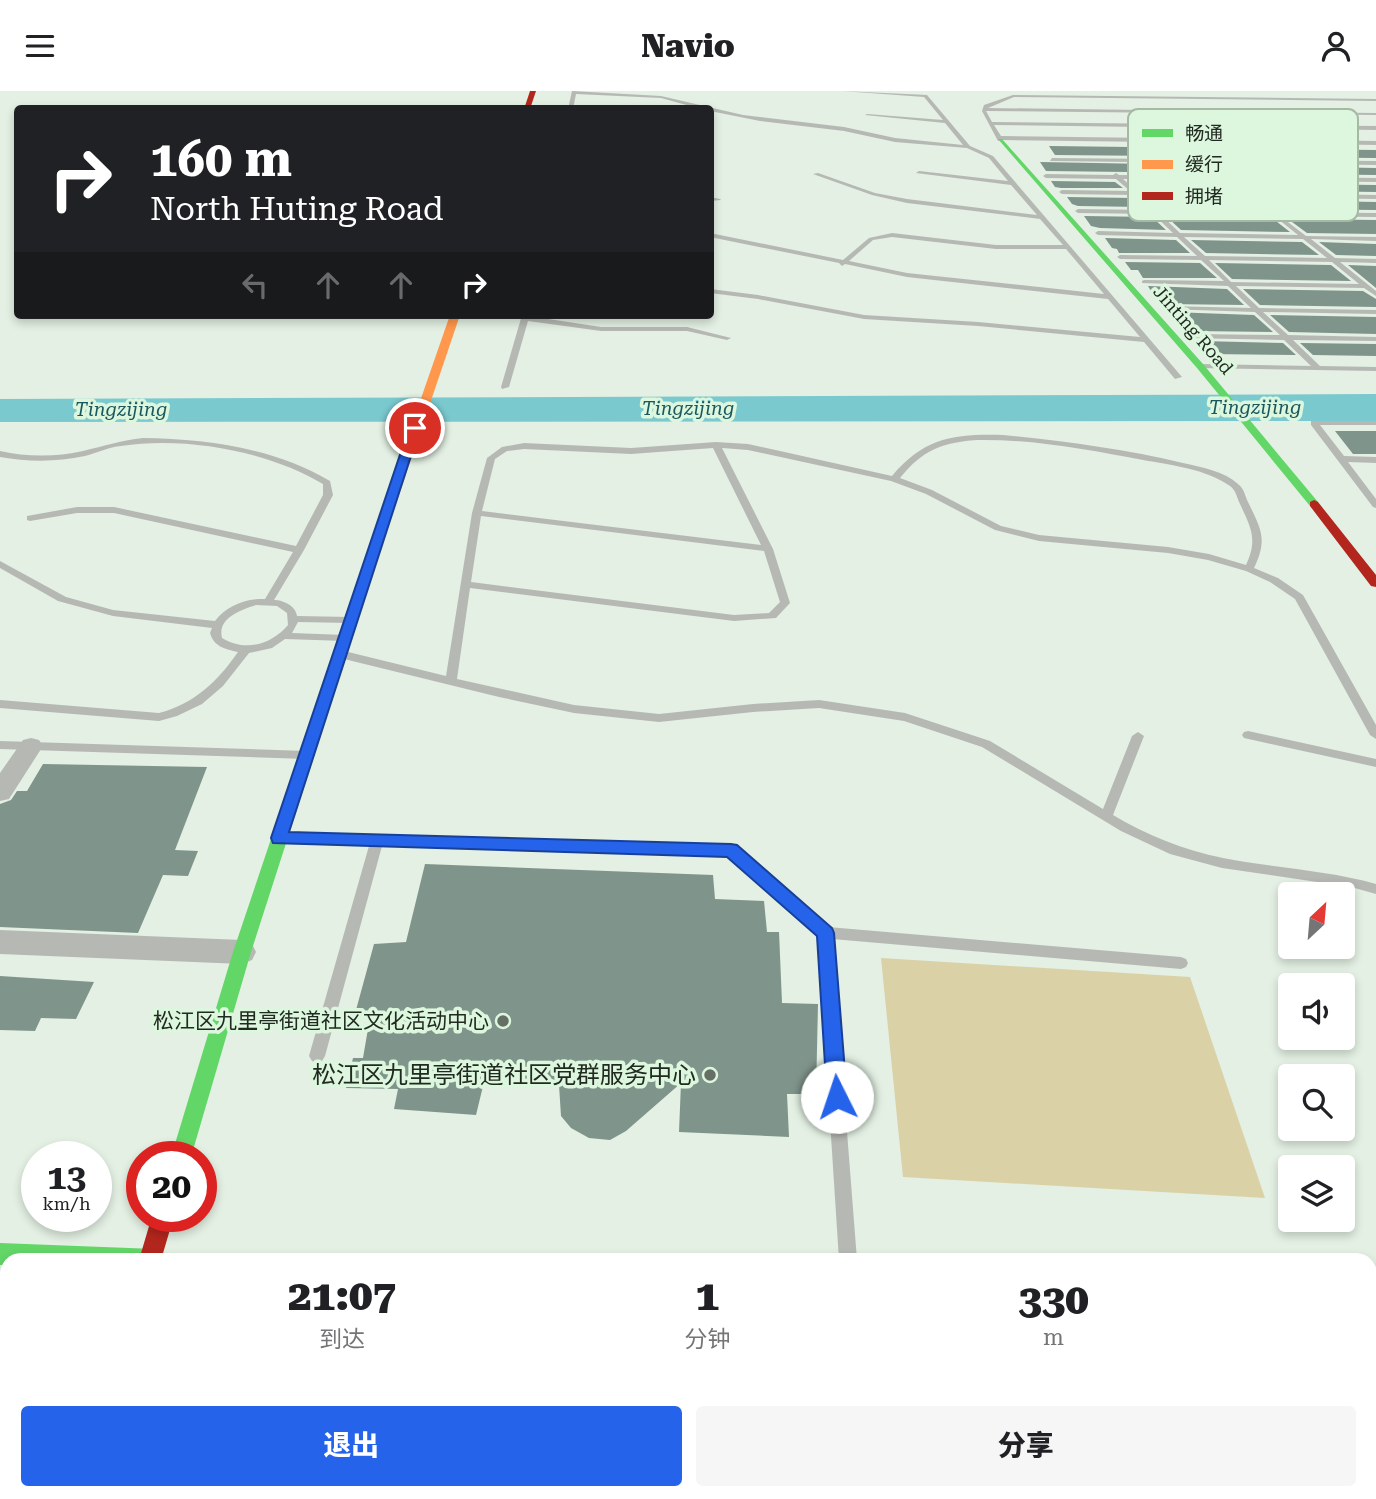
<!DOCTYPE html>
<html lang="zh">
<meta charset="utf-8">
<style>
:root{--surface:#fff;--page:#f6f6f6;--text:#202124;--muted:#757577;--accent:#2563eb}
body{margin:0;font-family:"Roboto Serif","Noto Sans SC",serif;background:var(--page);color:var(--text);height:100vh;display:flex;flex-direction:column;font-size:26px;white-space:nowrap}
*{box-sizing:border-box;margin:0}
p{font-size:23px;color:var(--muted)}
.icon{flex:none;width:38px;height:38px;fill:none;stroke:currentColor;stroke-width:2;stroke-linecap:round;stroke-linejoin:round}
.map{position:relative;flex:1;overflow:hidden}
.sheet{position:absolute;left:0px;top:1162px;width:1377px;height:247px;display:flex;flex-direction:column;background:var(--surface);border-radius:21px 21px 0 0;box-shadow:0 4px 10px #0003}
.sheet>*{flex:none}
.top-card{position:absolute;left:14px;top:14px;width:700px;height:214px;border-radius:7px;box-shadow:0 4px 10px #0003;background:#202124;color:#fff;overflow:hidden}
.needle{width:46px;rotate:26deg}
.fabs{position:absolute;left:1278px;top:791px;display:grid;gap:14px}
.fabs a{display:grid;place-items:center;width:77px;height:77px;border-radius:7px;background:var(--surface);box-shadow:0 4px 10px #0003;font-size:35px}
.speed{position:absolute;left:21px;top:1050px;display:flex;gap:14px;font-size:35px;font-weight:700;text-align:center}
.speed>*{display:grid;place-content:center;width:91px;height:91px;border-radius:50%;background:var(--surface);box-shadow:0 4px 10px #0003;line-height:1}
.speed small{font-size:18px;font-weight:400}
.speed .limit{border:10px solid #d22;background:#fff;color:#111}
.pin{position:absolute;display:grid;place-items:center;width:60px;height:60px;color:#fff;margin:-30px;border:4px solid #fff;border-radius:50%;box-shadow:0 2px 7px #0007}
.me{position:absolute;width:77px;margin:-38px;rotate:356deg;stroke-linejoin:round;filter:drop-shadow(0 0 5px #0008)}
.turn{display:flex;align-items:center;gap:24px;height:147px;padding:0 21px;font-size:32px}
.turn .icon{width:91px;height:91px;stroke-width:2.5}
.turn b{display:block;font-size:49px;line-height:60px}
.lanes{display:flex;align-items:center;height:66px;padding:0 21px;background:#0003;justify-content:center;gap:35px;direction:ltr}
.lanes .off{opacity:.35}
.eta{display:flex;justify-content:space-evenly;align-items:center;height:119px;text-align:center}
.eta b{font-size:42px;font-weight:800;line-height:49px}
.cta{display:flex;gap:14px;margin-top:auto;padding:14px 21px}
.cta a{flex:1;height:80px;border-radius:7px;background:var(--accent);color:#fff;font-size:28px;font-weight:800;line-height:80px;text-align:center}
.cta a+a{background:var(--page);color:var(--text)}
header{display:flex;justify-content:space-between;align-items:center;height:91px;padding:0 21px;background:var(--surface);font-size:32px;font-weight:800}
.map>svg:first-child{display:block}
.green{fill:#dbd1a7}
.water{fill:#79c9ce}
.building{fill:#7f948b}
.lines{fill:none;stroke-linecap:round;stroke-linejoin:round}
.lane{fill:#b6b9b3;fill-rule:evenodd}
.street{fill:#b6b9b3;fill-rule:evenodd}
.fast{fill:#63d668;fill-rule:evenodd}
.slow{fill:#ff974d;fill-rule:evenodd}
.jam{fill:#b3261e;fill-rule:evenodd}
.route{fill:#2563eb;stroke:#184099;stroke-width:2}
.poi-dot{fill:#656f65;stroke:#ddf6de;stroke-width:2.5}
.labels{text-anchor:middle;stroke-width:7;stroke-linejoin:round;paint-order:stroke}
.far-street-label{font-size:18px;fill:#212a21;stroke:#ddf6de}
.far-water-label{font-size:19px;font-style:italic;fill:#1a585f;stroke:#ddf6de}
.poi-label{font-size:21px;fill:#212a21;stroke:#ddf6de;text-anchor:end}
.near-poi-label{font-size:24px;fill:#212a21;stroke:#ddf6de;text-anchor:end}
.key{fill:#ddf6de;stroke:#a5b9a5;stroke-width:2}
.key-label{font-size:19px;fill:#212a21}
</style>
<header><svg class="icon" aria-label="menu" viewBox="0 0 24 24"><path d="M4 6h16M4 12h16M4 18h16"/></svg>Navio<svg class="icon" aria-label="person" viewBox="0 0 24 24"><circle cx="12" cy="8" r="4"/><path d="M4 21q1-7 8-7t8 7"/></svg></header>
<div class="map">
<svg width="1376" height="1408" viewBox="0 0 1376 1408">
<rect width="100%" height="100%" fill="#e3f0e3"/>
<path class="green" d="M881 867 1190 886 1265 1107 903 1086Z"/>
<path class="water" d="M1376 303V330L0 331V308Z"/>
<path class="building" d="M1049 55 1376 59V67L1055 64Z
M1040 71 1376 77V84L1046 80Z
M1051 90 1115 91 1123 97H1061L1055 96Z
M1130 91 1376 94V101L1138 97Z
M1067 106 1132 107 1142 116 1078 115 1072 113Z
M1264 109 1376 111V119L1277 118Z
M1084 125 1152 126 1166 139 1100 137 1091 135Z
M1167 126 1272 127 1290 141 1181 139Z
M1288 128 1376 129V143L1307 142Z
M1105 147 1176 149 1190 162H1119L1117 158 1112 157Z
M1191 149 1302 151 1319 164 1206 162Z
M1319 151 1376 153V165L1336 164Z
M1125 171 1200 172 1217 187H1143L1138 179H1131Z
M1215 172 1331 174 1351 190 1232 188Z
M1348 174 1376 175V197Z
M1148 195 1227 198 1244 214 1165 213 1161 207H1155Z
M1243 198 1363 200 1376 208V216L1260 214Z
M1171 221 1254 224 1273 241 1193 240 1188 233H1179Z
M1270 224 1376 226V243L1289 241Z
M1200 250 1283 252 1296 264 1209 263Z
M1300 252 1376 253V265L1313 264Z
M1335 340H1376V363H1353Z
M43 673 207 676 175 759 198 760 188 785 163 784 138 842 0 836V713L11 709 17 700H27Z
M425 773 713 784 715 808 764 810 767 841H779L782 912 818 913 816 1003H787L789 1046 679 1041 681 992 626 1040 610 1049 589 1047 571 1037 561 1025 559 994 484 991 476 1024 394 1018 398 998 346 997 353 967H363L370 926 356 919 374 853 406 851Z
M0 885 94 891 76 928 41 927 35 940 0 939Z"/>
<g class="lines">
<path class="lane" d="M572 0 661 5 743 24 844 36 895 47 963 54 945 32 865 24 867 23 943 29 924 6 842 0 927 4 970 55 993 65 1182 286 1175 288 1144 251 978 235 864 228 758 208 710 202V198L758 204 864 224 978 231 1140 246 1108 208 907 186 845 173 842 175 839 172 710 146V142L843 169 869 147 892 142 996 154H1063L1040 128 907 112 872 104 813 83 818 82 875 102 907 108 1037 124 1011 94 916 82 919 80 1008 90 989 67 967 57 895 51 844 40 760 30 710 20V18H701L661 7 576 3 573 18H568ZM892 146 996 158H1066L1104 203 907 182 849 170 873 149Z
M1013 4 1376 8V10L1014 6 988 17 1376 22V24L986 20 992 31 1376 35V39L994 34 1001 45 1376 50V54L1002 49 998 50 982 20 984 14Z
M1052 67 1376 70V74L1050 70Z
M1116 82 1119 84 1376 87V91L1123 88 1137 100 1245 102 1248 100 1252 102 1376 104V108L1256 106 1276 121 1376 122V126L1280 125 1306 145 1376 146V150L1311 148 1335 167 1376 168V172L1340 171 1376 200V205L1364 197 1236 195 1259 217 1376 219V223L1263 221 1288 244 1376 246V250L1293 249 1320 275 1376 276V280L1197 277V273H1200L1311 275 1284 249 1189 247 1188 245 1192 243 1280 244 1255 221 1165 218 1164 217 1167 215 1251 217 1228 195 1142 192V190L1144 189 1224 190 1201 169 1120 168 1117 166 1120 164 1197 165 1177 146 1098 144 1095 142 1098 140 1173 142 1153 123 1078 122 1075 120 1078 118 1149 119 1133 104 1062 103 1059 101 1062 99 1130 100 1116 88 1046 87 1043 85 1046 83 1113 84ZM1140 104 1249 106 1268 121 1156 119ZM1160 123 1273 124 1298 144 1180 142ZM1184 146 1303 148 1327 167 1205 165ZM1209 169 1332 171 1359 193 1231 191Z
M710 106 720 108 721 109 710 110Z
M522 224 601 236H687L731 247 727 249 687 240H601L528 230 509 296 502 298 501 296Z
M1311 330H1376V334H1320L1344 365 1376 366V372L1348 371 1376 408V417L1373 416 1311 334Z
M1003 344C1063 350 1124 358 1183 372 1201 376 1224 380 1238 393 1244 397 1245 405 1248 411 1261 438 1268 448 1254 477L1278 487 1303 504 1376 634V648L1370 644 1295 508 1270 491 1246 480 1208 469 1168 462 1039 450 995 439 926 403 891 390 748 359 722 357 773 458 790 512 776 527 734 530 470 497 457 588 574 614 659 623 753 613 819 609 905 622 990 650 1103 718 1132 645 1138 641 1144 645 1113 724C1146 744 1184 759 1223 767 1273 777 1326 779 1376 793V803L1351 796 1222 777 1170 763 1121 740 982 656 904 630 819 617 753 621 659 631 574 622 499 606 340 567 335 563 340 559 446 585 472 422 487 367 502 356 524 352 631 357 716 351 748 353 892 385C925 346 954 343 1003 344ZM977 349C1032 348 1089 359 1143 369 1171 374 1206 378 1230 395 1236 399 1237 407 1240 413 1251 437 1258 448 1246 474L1209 463 1168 456 1039 444 1001 435 932 399 900 387C923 359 940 352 977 349ZM713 357 761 454 482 420 495 368 507 360 524 358 631 363ZM481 425 764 460 780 511 769 522 734 524 471 491Z
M143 347C207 348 274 357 330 390L333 404 304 459 274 509C283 509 296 515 297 525L351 526 356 529 351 532 298 531 292 542 345 544 350 547 345 550 285 548 272 557 249 562 223 595 202 613 177 625 159 630 0 617V609L159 622C194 613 218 590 238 561 225 558 214 556 210 542L212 537 113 525 58 510 0 477V470L66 506 113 519 215 530C226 515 246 507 265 508L293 461 114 422H77L30 430 27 429V425L77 416H114L296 455 323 404V393C268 360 185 345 121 355 109 356 97 362 85 365 57 371 28 371 0 366V360C27 366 56 366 83 360 104 355 122 349 143 347ZM256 514 277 515 287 522 288 534C271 554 245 561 222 547 217 527 241 519 256 514Z
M1248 640 1376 668V676L1244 647 1242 644 1244 641Z
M0 650 307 660 313 664 307 668 0 658Z
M283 743 731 754 736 755 828 836 1181 866 1186 868 1188 872 1186 876 1181 878 832 848 857 1169H839L818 844 728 764 382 755 325 965 322 970 317 972 312 970 309 965 369 755 283 753 279 752 277 748 279 744Z"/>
<path class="street" d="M31 647 39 649 43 655 9 708 0 710V682L23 649Z
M0 839 242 849 252 853 256 861 252 869 242 873 0 863Z"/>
<path class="fast" d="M998 48H1002L1203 273 1318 411V415H1310L1197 277Z
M376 450 382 454 251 861 191 1066H171L233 861 370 454Z
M0 1152 155 1158 163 1161 166 1169H7V1174H0Z
M1370 1206H1376V1228H1370Z
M105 1402H131L129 1408H103Z"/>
<path class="slow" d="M450 224H460L382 454 380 457H372L370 454Z
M27 1402H53L50 1408H24Z"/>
<path class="jam" d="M530 0H536L530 18H524Z
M1314 409 1318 411 1376 484V496L1371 495 1310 415V411Z
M152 1125H174L161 1169H139Z"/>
</g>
<path class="route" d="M415 333 420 337 289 741 731 753 737 754 832 837 834 842 847 1006 844 1012 837 1015 830 1012 827 1006 817 845 727 766 273 752 271 747 409 337Z"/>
<g class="poi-dot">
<circle cx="503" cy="930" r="7"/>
<circle cx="710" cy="984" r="7"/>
</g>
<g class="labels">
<g class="far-street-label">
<text transform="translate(1193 239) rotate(49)" y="6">Jinting Road</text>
</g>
<g class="far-water-label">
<text x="1255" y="323">Tingzijing</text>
<text x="688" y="324">Tingzijing</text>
<text x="121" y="325">Tingzijing</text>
</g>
<g class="poi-label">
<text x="489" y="937">松江区九里亭街道社区文化活动中心</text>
</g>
<g class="near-poi-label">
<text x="696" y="992">松江区九里亭街道社区党群服务中心</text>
</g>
</g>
<rect x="1128" y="18" width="230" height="112" rx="10" class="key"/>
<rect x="1142" y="38" width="31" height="8" fill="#63d668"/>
<rect x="1142" y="69" width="31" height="9" fill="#ff974d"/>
<rect x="1142" y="101" width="31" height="8" fill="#b3261e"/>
<g class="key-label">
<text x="1185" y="49">畅通</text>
<text x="1185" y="80">缓行</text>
<text x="1185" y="112">拥堵</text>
</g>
</svg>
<div class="fabs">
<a><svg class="needle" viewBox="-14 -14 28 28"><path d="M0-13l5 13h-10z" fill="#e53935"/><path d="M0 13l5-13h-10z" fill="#757577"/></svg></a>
<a><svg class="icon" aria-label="sound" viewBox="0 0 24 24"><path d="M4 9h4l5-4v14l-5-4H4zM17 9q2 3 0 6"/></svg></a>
<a><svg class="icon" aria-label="search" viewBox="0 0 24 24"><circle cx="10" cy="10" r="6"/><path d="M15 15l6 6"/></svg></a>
<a><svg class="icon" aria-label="layers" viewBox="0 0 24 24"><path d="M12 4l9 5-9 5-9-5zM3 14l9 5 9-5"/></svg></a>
</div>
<div class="speed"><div>13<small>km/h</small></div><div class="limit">20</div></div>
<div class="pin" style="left:415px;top:337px;background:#d93025"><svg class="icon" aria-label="arrive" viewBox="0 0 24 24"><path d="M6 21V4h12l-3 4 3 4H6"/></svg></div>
<svg class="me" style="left:837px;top:1006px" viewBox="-20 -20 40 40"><circle r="19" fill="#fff"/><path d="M0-13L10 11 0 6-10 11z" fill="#2563eb"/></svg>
<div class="top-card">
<div class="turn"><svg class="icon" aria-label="right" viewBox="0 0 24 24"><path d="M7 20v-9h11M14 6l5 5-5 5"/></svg><div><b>160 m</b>North Huting Road</div></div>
<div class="lanes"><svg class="icon off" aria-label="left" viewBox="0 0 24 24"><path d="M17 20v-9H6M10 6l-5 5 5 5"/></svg><svg class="icon off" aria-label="ahead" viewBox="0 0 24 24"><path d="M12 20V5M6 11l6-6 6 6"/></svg><svg class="icon off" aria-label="ahead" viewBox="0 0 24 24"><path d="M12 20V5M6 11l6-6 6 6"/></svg><svg class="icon" aria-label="right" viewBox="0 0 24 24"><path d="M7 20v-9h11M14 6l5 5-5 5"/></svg></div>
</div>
<section class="sheet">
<div class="eta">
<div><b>21:07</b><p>到达</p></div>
<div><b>1</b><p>分钟</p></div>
<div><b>330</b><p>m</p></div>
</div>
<div class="cta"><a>退出</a><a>分享</a></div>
</section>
</div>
